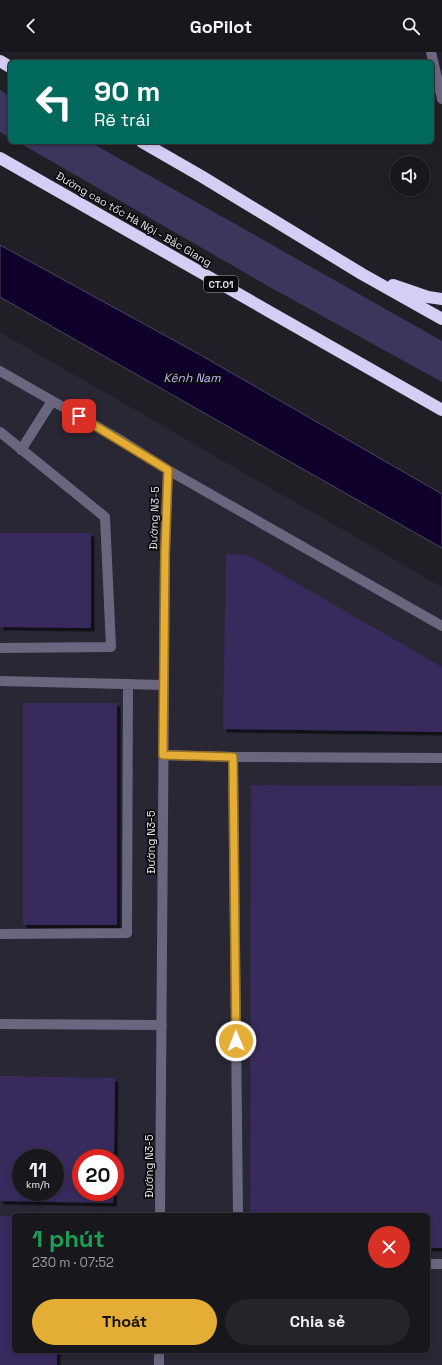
<!DOCTYPE html>
<html lang="vi">
<meta charset="utf-8">
<style>
:root{--surface:#18171c;--page:#252429;--text:#f1f3f6;--muted:#9f9fa3;--line:#36363b;--accent:#e4ad35}
body{margin:0;font-family:"Space Grotesk",sans-serif;background:var(--page);color:var(--text);height:100vh;display:flex;flex-direction:column;font-size:15px;white-space:nowrap}
*{box-sizing:border-box;margin:0}
p{font-size:13px;color:var(--muted)}
.icon{flex:none;width:22px;height:22px;fill:none;stroke:currentColor;stroke-width:2;stroke-linecap:round;stroke-linejoin:round}
.map{position:relative;flex:1;overflow:hidden}
.details{position:absolute;left:12px;top:1161px;width:418px;height:140px;display:flex;flex-direction:column;background:var(--surface);border-radius:6px;box-shadow:0 2px 6px #0003,0 0 0 1px var(--line)}
.details>*{flex:none}
.top-card{position:absolute;left:8px;top:8px;width:426px;height:84px;border-radius:6px;box-shadow:0 2px 6px #0003,0 0 0 1px var(--line);background:#00695c;color:#fff;overflow:hidden}
.buttons{position:absolute;left:390px;top:104px;display:grid;gap:8px}
.buttons a{display:grid;place-items:center;width:40px;height:40px;border-radius:50%;background:var(--surface);box-shadow:0 2px 6px #0003,0 0 0 1px var(--line);font-size:20px}
.speed{position:absolute;left:12px;top:1097px;display:flex;gap:8px;font-size:20px;font-weight:700;text-align:center}
.speed>*{display:grid;place-content:center;width:52px;height:52px;border-radius:50%;background:var(--surface);box-shadow:0 2px 6px #0003,0 0 0 1px var(--line);line-height:1}
.speed small{font-size:10px;font-weight:400}
.speed .limit{border:6px solid #d22;background:#fff;color:#111}
.pin{position:absolute;display:grid;place-items:center;width:34px;height:34px;color:#fff;margin:-17px;border-radius:8px;box-shadow:0 2px 6px #0006}
.me{position:absolute;width:44px;margin:-22px;rotate:359deg;stroke-linejoin:round;filter:drop-shadow(0 0 3px #0008)}
.turn{display:flex;align-items:center;gap:14px;height:84px;padding:0 20px;font-size:18px}
.turn .icon{width:52px;height:52px;stroke-width:2.5}
.turn b{display:block;font-size:28px;line-height:34px}
.round{display:grid;place-items:center;flex:none;width:42px;height:42px;border-radius:21px;background:var(--page)}
.summary{display:flex;align-items:center;justify-content:space-between;height:68px;padding:0 20px}
h1{font-size:24px;font-weight:700;line-height:30px;color:#1e9e55}
.primary-button{display:flex;gap:8px;margin-top:auto;padding:8px 20px}
.primary-button a{flex:1;height:46px;border-radius:24px;background:var(--accent);color:#111;font-size:16px;font-weight:700;line-height:46px;text-align:center}
.primary-button a+a{background:var(--page);color:var(--text)}
header{display:flex;justify-content:space-between;align-items:center;height:52px;padding:0 20px;background:var(--surface);font-size:18px;font-weight:700}
.map>svg:first-child{display:block}
.built{fill:#292734;fill-rule:evenodd}
.green{fill:#3d355c}
.water{fill:#0e002a;stroke:#4e4463}
.building{fill:#37295d;fill-rule:evenodd;filter:url(#shadow)}
.lines{fill:none;stroke-linecap:round;stroke-linejoin:round}
.minor{stroke:#6a6680;stroke-width:10}
.highway{stroke:#d4cef4;stroke-width:12}
.route-casing{stroke:#947022;stroke-width:10}
.route{stroke:#e4ad35;stroke-width:7}
.labels{text-anchor:middle;stroke-width:3.5;stroke-linejoin:round;paint-order:stroke}
.shield{fill:#0a090c;stroke:#a1a1a5;stroke-width:1}
.shield-label{font-size:10px;font-weight:bold;fill:#e2e2e7}
.street-label{font-size:11px;fill:#e2e2e7;stroke:#0a090c}
.water-label{font-size:12px;font-style:italic;fill:#c0b4f7;stroke:#0a090c}
</style>
<header><svg class="icon" aria-label="back" viewBox="0 0 24 24"><path d="M15 5l-7 7 7 7"/></svg>GoPilot<svg class="icon" aria-label="search" viewBox="0 0 24 24"><circle cx="10" cy="10" r="6"/><path d="M15 15l6 6"/></svg></header>
<div class="map">
<svg width="442" height="1313" viewBox="0 0 442 1313">
<defs>
<filter id="shadow"><feDropShadow dx="3.5" dy="3.5" stdDeviation="0" flood-color="#0009"/></filter>
</defs>
<rect width="100%" height="100%" fill="#201f26"/>
<path class="built" d="M0 280 442 535V1313H0ZM21 1106H55V1140H21ZM81 1106H115V1140H81ZM14 1163H428V1299H14Z"/>
<path class="green" d="M0 38 10 44V86L0 80Z
M18 90H90L442 289V330L268 234Z"/>
<path class="water" d="M0 193 197 301 442 442V496L0 245Z"/>
<path class="building" d="M0 481H91V576L0 575Z
M226 502 248 503 442 615V680L223 677Z
M23 651H117V873H23Z
M251 733 442 734V1196H428V1163H250Z
M0 1024 115 1026 114 1106H81V1140H114L113 1151 0 1149ZM21 1106H55V1140H21Z
M0 1164H14V1299H57V1313H0Z"/>
<g class="lines">
<path class="minor" d="M431 0 442 47
M0 319 119 387 168 418 442 574
M0 380 105 465 111 595 0 596
M21 398 52 349
M0 629 164 633
M163 703 233 705 442 706
M233 705 238 1163
M0 882 127 881 128 632
M0 972 162 973
M160 1163 165 501 168 418
M428 1212H442
M159 1313V1299"/>
<path class="highway" d="M0 9 10 15
M142 90 201 124 362 222 442 267
M0 106 442 358
M393 233 428 245 442 247"/>
</g>
<g class="lines">
<g class="route-casing">
<path id="route" d="M79 364 168 418 165 501 163 703 233 705 236 989"/>
</g>
<use href="#route" class="route"/>
</g>
<g class="labels">
<rect class="shield" x="204" y="224" width="34" height="16" rx="3"/>
<g class="shield-label">
<text x="221" y="236">CT.01</text>
</g>
<g class="street-label">
<text transform="translate(134 167) rotate(30)" y="4">Đường cao tốc Hà Nội - Bắc Giang</text>
<text transform="translate(154 466) rotate(-88)" y="4">Đường N3-5</text>
<text transform="translate(151 790) rotate(-90)" y="4">Đường N3-5</text>
<text transform="translate(149 1114) rotate(-90)" y="4">Đường N3-5</text>
</g>
<g class="water-label">
<text x="192" y="330">Kênh Nam</text>
</g>
</g>
</svg>
<div class="buttons">
<a><svg class="icon" aria-label="sound" viewBox="0 0 24 24"><path d="M4 9h4l5-4v14l-5-4H4zM17 9q2 3 0 6"/></svg></a>
</div>
<div class="speed"><div>11<small>km/h</small></div><div class="limit">20</div></div>
<div class="pin" style="left:79px;top:364px;background:#d93025"><svg class="icon" aria-label="arrive" viewBox="0 0 24 24"><path d="M6 21V4h12l-3 4 3 4H6"/></svg></div>
<svg class="me" style="left:236px;top:989px" viewBox="-20 -20 40 40"><circle r="17" fill="#e4ad35" stroke="#fff" stroke-width="3"/><path d="M0-11L8 9 0 5-8 9z" fill="#fff"/></svg>
<div class="top-card">
<div class="turn"><svg class="icon" aria-label="left" viewBox="0 0 24 24"><path d="M17 20v-9H6M10 6l-5 5 5 5"/></svg><div><b>90 m</b>Rẽ trái</div></div>
</div>
<section class="details">
<div class="summary"><div><h1>1 phút</h1><p>230 m · 07:52</p></div><a class="round" style="background:#d93025;color:#fff"><svg class="icon" aria-label="close" viewBox="0 0 24 24"><path d="M6 6l12 12M18 6L6 18"/></svg></a></div>
<div class="primary-button"><a>Thoát</a><a>Chia sẻ</a></div>
</section>
</div>
